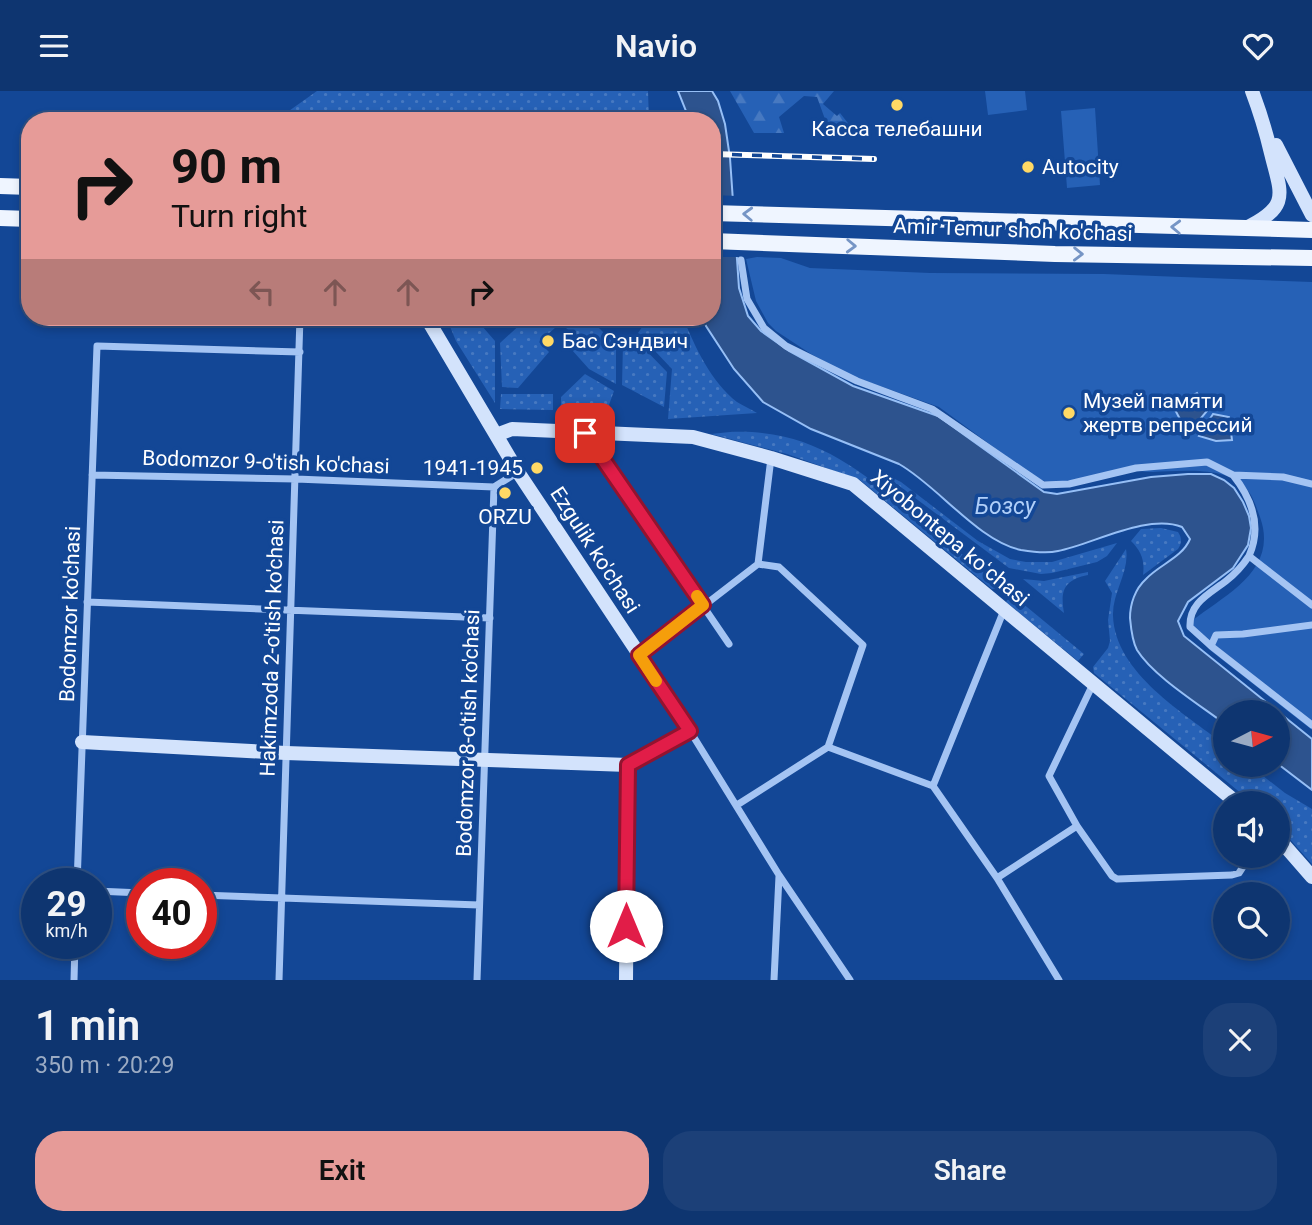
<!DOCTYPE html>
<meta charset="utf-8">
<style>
:root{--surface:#0e3570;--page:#1c4078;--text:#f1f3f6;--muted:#9babc3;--line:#2e5083;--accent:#e69b98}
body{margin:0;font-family:Roboto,sans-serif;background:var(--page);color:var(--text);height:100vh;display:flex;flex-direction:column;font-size:26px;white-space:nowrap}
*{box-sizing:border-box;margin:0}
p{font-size:23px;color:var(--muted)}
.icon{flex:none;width:38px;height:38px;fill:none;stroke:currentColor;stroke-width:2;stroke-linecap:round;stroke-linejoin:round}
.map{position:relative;height:889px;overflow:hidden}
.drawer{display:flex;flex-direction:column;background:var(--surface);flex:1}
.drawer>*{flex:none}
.banner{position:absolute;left:21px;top:21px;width:700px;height:214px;border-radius:28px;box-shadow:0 4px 10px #0003,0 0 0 2px var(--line);background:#e69b98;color:#111;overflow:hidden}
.needle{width:46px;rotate:84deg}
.buttons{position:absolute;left:1213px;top:609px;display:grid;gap:14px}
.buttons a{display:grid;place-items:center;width:77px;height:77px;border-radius:50%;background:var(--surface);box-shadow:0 4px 10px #0003,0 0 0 2px var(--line);font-size:35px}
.speed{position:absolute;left:21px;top:777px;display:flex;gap:14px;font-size:35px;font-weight:700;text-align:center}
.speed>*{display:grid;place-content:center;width:91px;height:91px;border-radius:50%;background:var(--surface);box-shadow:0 4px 10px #0003,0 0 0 2px var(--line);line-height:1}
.speed small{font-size:18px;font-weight:400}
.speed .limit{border:10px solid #d22;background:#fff;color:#111}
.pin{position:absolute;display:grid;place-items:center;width:60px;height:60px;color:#fff;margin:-30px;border-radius:14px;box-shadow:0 4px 10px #0006}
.me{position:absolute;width:77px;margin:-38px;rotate:0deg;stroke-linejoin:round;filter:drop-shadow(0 0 5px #0008)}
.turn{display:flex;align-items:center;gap:24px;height:147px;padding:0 35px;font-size:32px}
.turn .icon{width:91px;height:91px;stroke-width:2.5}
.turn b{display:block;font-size:49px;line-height:60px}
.lanes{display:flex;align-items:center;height:66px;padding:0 35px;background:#0003;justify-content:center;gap:35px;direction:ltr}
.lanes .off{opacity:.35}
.round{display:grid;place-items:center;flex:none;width:74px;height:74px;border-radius:28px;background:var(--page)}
.summary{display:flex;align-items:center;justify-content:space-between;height:119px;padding:0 35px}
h1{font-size:42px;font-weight:600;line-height:52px}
.action{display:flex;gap:14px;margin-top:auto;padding:14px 35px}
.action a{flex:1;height:80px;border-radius:28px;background:var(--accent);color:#111;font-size:28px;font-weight:600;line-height:80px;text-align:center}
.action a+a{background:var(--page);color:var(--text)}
header{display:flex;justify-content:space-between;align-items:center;height:91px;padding:0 35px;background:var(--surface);font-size:32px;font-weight:600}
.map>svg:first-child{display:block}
.grass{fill:url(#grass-dots)}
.forest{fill:url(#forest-firs)}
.green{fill:#2661b6}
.water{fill:#2d538e;stroke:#96bff6;stroke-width:2}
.pier{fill:#134796}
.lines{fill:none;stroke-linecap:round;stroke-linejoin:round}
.street{stroke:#a4c4f3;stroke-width:7}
.secondary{stroke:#d3e3fc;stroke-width:14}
.primary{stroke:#eff5ff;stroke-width:16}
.rail-casing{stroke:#fff;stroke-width:6}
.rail{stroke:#134796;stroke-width:3.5;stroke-dasharray:10;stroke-linecap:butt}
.oneway{stroke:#7695c5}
.route-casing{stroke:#92132f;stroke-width:18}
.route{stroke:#e11d48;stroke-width:12}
.slow{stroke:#f59e0b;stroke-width:12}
.poi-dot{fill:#ffd965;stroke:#134796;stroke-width:2.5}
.labels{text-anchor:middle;stroke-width:7;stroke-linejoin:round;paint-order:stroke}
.poi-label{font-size:21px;fill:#fff;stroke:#134796;text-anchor:start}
.street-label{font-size:21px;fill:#fff;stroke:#134796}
.water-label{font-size:23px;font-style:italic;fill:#b0cff9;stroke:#134796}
</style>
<header><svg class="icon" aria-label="menu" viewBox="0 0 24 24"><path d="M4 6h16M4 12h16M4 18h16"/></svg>Navio<svg class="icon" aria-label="heart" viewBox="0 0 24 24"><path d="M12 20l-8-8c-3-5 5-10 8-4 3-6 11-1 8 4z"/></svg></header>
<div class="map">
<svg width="1312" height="889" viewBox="0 0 1312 889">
<defs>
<pattern id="grass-dots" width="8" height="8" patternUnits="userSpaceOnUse" patternTransform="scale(1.75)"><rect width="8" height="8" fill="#2661b6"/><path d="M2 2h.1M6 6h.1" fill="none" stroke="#4779c1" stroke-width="1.8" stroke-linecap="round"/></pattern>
<pattern id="forest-firs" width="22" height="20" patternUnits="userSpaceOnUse" patternTransform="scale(1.75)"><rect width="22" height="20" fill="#2661b6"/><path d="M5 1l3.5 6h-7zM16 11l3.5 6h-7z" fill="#4779c1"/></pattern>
</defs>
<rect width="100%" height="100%" fill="#134796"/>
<path class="grass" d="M317 0H648L649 30H341L337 20 286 22Z
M446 226 475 227 495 250V312L456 250Z
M649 226H683C694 255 712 292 737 311 743 315 751 318 757 322L668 328 672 278 638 242Z
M525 229 555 230 556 236 539 251 549 261 518 297 502 296 500 252Z
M564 230 593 231 616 254V293L589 278 572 259 581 251 564 235Z
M632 245 667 281 664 316 622 294 623 253Z
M585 283 614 300 606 322 561 320V306Z
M501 303H553V319L500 318Z
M730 341C809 338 852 373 910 420 939 444 968 468 996 491L997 497 992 498 860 389 787 363 711 343Z
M879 380 901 391 978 450 1010 468 1026 471H1052L1117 452 1107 465 1097 471 1052 482 1041 483 1009 477Z
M1161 437 1178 441C1182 447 1182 452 1178 458L1143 484C1145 469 1141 460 1131 450L1141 438Z
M1126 458C1130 480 1112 502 1113 525 1115 582 1184 622 1225 654V674H1249L1285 702 1312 718V773L1278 735V712H1253L1094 582 1093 576 1108 557 1110 550 1108 529 1112 502 1105 490Z
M1088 481V484C1064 489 1060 499 1064 522L1023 488 1044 490Z
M1011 503 1084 563 1078 570 1006 511Z"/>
<path class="forest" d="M730 0H834L823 13 837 25 840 22 851 36 839 38 838 43 830 42 817 6 804 5 779 26 784 42H754Z"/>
<path class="green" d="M985 0H1025L1027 19 988 24Z
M1095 17 1100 94 1067 97 1061 20Z
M757 166 781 167 810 177 930 182 1104 183 1312 191V639L1211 560 1193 541V529C1226 503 1279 479 1260 426 1256 416 1253 405 1246 397 1227 375 1179 380 1153 381 1141 381 1128 377 1116 379 1091 383 1061 397 1037 388L939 316 852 285 811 263 776 240 768 232 756 210 746 168Z"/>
<path class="water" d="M678 0H712L718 10 725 33 730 67 739 197 748 225 761 240 789 260 853 295 938 325 1044 401 1057 403 1151 386 1188 383H1211L1224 389 1234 397 1243 411 1249 425 1251 437 1248 454 1233 477 1188 511 1178 530 1184 545 1312 648V699L1278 673V621H1225V633C1200 614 1153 585 1137 559 1132 550 1131 538 1130 527 1130 513 1135 498 1146 488 1160 473 1182 467 1190 448L1182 436C1148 422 1093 453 1058 460 1046 463 1033 461 1021 459 978 450 938 395 899 373L811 338 763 311 734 278 706 235 703 226H712V30H690Z
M1197 302 1207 320 1191 339 1181 330 1173 315Z
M1213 323 1229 326 1232 349 1216 350 1199 345Z"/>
<path class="pier" d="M712 104 737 105 740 166H712Z"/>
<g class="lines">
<path class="street" d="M741 169 747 208 764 237 786 255 857 290 932 318 1043 394 1069 393 1136 377 1207 371 1233 384 1283 386 1312 393
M98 226V227
M586 343 729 553
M92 384 296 388 494 396 518 381
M1233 384C1252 408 1262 436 1249 465
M758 473 779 476 863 554 828 656
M87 511 490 527
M1312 534 1243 543 1216 544 1211 555 1312 634
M1211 555 1190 536C1189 512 1209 503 1226 490 1235 483 1243 474 1249 465L1312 514
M640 564 758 473 771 367
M1093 593 1049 685 1077 735 1112 785 1117 788 1232 784 1239 782 1250 765
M690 640 779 784 850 889
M933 695 1004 519
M737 714 828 656 933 695 997 787 1059 889
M997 787 1077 735
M77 793 97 255 300 261
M96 800 142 802
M201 804 479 814
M74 889 75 852
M279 889 300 226
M477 889 494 396
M774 889 779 785"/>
<path class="secondary" d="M1276 54 1312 124
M1246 137C1291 115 1281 103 1271 62 1266 41 1260 21 1252 0
M496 344 512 338 693 346 771 367 853 393 1237 712
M82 651 286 662 628 674 690 640 518 381 426 226
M1278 747 1312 786
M626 889 628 674"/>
<path class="primary" d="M0 95 30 96
M712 122 1312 139
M0 127 30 128
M712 150 1055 163 1312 167"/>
<g class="rail-casing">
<path id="rail" d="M712 63 874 68"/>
</g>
<use href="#rail" class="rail"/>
</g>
<defs><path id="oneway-chevron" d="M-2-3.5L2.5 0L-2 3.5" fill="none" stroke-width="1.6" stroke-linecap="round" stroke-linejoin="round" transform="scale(1.75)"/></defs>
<g class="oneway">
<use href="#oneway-chevron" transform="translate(748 123) rotate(-178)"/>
<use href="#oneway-chevron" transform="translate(1176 136) rotate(-178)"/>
<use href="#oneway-chevron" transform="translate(851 155) rotate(2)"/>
<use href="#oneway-chevron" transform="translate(1078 163) rotate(1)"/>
</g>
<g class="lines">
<g class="route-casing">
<path id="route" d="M585 342 703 514 639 564 690 640 628 674 626 835"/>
</g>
<use href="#route" class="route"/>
<path class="slow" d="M656 590 639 564 703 514 697 505"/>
</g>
<g class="poi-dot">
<circle cx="897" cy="14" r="7"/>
<circle cx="1028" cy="76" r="7"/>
<circle cx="548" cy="250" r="7"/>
<circle cx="1069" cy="322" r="7"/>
<circle cx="537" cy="377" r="7"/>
<circle cx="505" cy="402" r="7"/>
</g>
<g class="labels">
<g class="poi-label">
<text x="897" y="45" text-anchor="middle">Касса телебашни</text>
<text x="1042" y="83">Autocity</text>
<text x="562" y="257">Бас Сэндвич</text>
<text x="1083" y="317">Музей памяти<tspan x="1083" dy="24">жертв репрессий</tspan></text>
<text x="523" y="384" text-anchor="end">1941-1945</text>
<text x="505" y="433" text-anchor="middle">ORZU</text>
</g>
<g class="street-label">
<text transform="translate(1013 139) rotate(2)" y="7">Amir Temur shoh ko'chasi</text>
<text transform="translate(266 371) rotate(2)" y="7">Bodomzor 9-o'tish ko'chasi</text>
<text transform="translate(950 447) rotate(40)" y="7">Xiyobontepa koʻchasi</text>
<text transform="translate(595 459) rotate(57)" y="7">Ezgulik ko'chasi</text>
<text transform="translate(70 523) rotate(-88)" y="7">Bodomzor ko'chasi</text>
<text transform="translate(272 557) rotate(-88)" y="7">Hakimzoda 2-o'tish ko'chasi</text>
<text transform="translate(468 642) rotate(-88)" y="7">Bodomzor 8-o'tish ko'chasi</text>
</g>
<g class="water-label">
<text x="1005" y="423">Бозсу</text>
</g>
</g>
</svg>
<div class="buttons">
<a><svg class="needle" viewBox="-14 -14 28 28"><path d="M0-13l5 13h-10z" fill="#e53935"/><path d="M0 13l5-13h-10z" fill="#9babc3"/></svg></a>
<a><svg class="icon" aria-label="sound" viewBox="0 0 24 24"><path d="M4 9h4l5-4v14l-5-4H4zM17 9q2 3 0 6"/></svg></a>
<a><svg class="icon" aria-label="search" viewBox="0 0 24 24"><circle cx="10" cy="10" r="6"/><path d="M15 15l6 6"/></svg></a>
</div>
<div class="speed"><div>29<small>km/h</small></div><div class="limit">40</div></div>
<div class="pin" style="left:585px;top:342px;background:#d93025"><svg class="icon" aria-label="arrive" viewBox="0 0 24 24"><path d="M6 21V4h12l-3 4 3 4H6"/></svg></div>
<svg class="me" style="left:626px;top:835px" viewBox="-20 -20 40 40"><circle r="19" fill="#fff"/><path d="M0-13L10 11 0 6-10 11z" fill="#e11d48"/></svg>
<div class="banner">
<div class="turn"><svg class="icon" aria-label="right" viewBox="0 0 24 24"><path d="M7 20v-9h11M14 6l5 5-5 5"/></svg><div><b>90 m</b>Turn right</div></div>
<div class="lanes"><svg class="icon off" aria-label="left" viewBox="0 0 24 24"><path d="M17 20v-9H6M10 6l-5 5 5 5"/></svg><svg class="icon off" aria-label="ahead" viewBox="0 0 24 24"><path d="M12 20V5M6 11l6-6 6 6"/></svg><svg class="icon off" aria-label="ahead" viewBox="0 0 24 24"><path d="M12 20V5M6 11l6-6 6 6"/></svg><svg class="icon" aria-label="right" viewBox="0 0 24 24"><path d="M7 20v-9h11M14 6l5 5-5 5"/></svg></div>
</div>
</div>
<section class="drawer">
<div class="summary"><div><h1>1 min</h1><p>350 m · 20:29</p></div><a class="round"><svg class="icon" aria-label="close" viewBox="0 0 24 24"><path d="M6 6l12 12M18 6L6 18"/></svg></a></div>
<div class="action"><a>Exit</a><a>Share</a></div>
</section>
